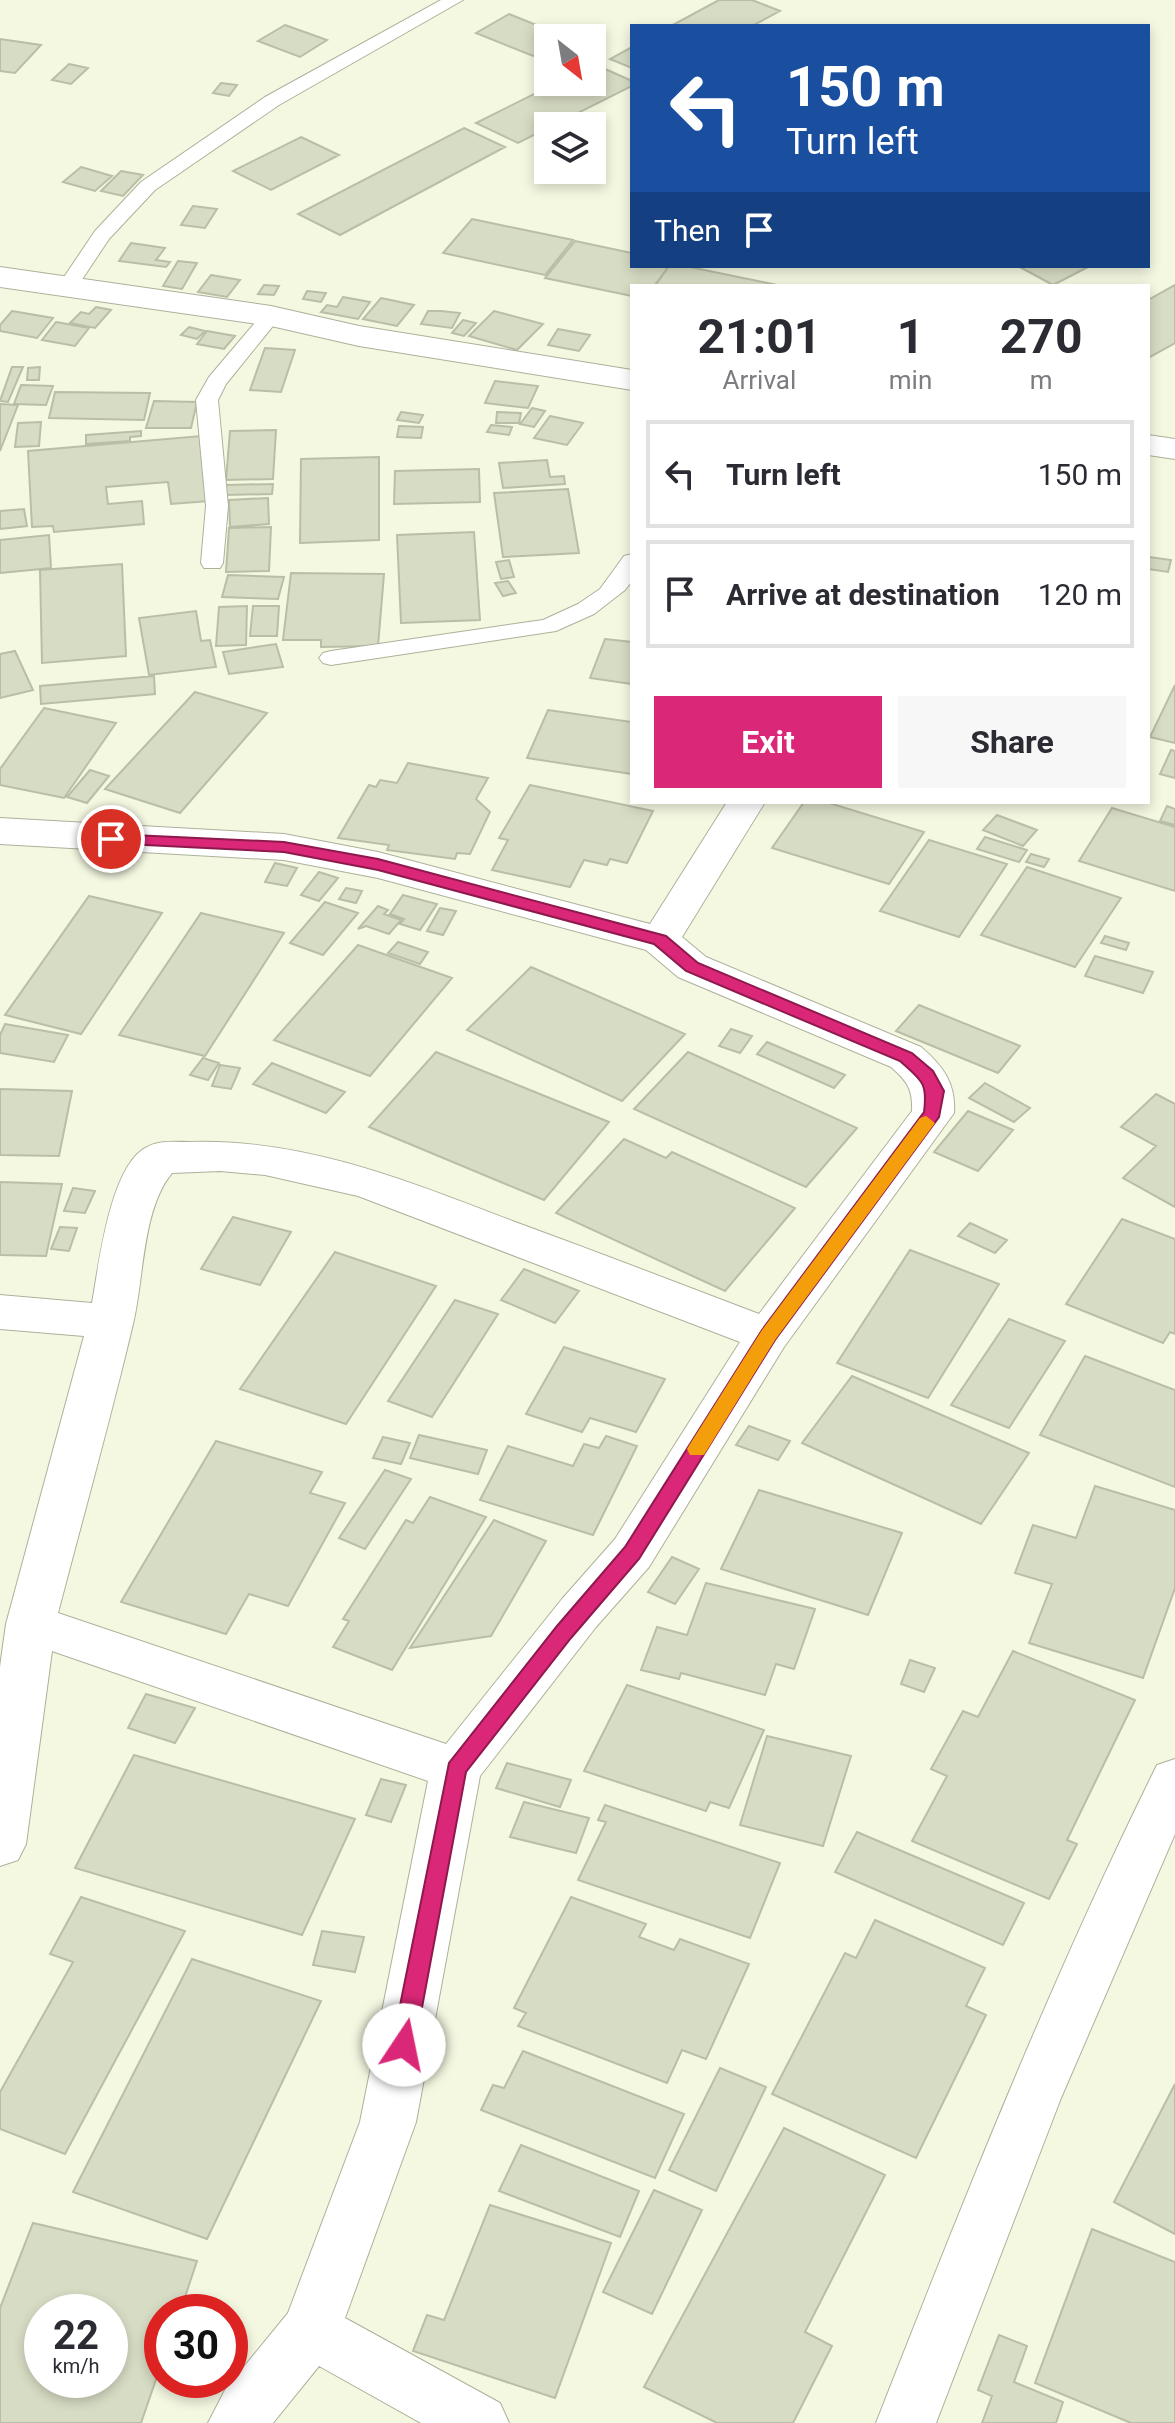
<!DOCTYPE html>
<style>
:root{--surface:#fff;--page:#f7f7f7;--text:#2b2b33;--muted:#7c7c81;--line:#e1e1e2;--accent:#db2777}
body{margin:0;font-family:Roboto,sans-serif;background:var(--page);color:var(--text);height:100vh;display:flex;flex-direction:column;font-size:30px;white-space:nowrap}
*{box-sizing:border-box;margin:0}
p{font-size:26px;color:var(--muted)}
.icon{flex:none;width:44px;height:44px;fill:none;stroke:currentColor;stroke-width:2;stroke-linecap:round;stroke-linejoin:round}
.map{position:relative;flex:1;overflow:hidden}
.details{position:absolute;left:630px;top:284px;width:520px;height:520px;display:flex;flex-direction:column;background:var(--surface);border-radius:0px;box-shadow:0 4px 12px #0003}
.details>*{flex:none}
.guide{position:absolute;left:630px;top:24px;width:520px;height:244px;border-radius:0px;box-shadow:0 4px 12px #0003;background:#1a4fa0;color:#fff;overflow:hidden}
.needle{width:52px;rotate:149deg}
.buttons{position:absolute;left:534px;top:24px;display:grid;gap:16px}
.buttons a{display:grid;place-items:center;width:72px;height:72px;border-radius:0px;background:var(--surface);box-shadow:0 4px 12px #0003;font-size:40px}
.speed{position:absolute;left:24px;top:2294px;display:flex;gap:16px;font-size:40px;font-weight:700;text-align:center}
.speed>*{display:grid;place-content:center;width:104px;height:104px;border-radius:50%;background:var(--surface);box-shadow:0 4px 12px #0003;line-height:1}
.speed small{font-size:20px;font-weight:400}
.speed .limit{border:12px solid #d22;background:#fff;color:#111}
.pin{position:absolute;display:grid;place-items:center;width:68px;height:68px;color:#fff;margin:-34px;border:4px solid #fff;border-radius:50%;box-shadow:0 2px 8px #0007}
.me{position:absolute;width:88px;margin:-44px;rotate:11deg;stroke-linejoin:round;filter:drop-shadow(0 0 6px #0008)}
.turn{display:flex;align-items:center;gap:28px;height:168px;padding:0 24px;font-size:36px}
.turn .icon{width:104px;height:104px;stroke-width:2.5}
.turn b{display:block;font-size:56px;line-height:68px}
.then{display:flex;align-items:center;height:76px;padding:0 24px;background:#0003;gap:16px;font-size:30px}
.eta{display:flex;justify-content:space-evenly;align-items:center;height:136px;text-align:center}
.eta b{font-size:48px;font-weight:700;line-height:56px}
.action{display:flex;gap:16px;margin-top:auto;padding:16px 24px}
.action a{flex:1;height:92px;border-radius:0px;background:var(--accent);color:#fff;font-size:32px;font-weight:700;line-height:92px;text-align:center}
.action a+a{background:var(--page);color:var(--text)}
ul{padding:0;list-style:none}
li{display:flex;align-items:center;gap:24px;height:108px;margin:0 16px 12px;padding:0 8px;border:4px solid var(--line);border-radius:0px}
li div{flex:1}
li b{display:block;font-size:30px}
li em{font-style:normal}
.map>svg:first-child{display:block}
.building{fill:#d7dcc4;stroke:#b9bea7;stroke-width:2;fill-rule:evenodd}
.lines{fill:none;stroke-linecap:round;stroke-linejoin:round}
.lane-casing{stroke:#adb19a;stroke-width:2}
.street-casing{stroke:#adb19a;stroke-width:2}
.lane{fill:#fff;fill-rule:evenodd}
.street{fill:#fff;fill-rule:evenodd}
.route{fill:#db2777;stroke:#8e194d;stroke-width:2}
.slow{fill:#f59e0b}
</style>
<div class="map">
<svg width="1175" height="2423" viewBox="0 0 1175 2423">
<rect width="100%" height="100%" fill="#f4f8e1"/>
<path class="building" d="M719 0H752L780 11 752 26H671Z
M509 14 566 37 548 38V48L533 56 476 33Z
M285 25 327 40 300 57 258 41Z
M0 39 41 45 15 73 0 71Z
M632 47V68L610 59Z
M69 64 88 68 71 84 52 80Z
M594 64 632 81V86L518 143 476 123 558 82H592Z
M221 83 237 85 229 96 213 93Z
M464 128 505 147 340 235 298 214Z
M301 137 339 155 271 190 233 171Z
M81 167 112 176 95 191 63 182Z
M121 171 143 175 123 196 101 191Z
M193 206 217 209 205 228 181 225Z
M472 219 573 240 545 275 443 253Z
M575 241 632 253V266H669L654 286H632V296L545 278Z
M131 243 165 248 156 260 170 262 166 267 119 261Z
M178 261 197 263 182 289 163 286Z
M669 266H685L782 286H655Z
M1018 266H1090L1053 285Z
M211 275 240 280 227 297 198 292Z
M264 285 279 286 274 295 258 294Z
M1175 285V343L1148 358V300Z
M307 291 326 293 321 302 303 299Z
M343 297 370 302 358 319 321 312 327 305 337 307Z
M381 298 414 305 397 326 363 319Z
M96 307 111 310 95 328 70 323 81 312 89 314Z
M12 311 53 318 37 338 0 331V325Z
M428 311H441L460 313 452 328 421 324Z
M494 311 543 324 517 350 469 336Z
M463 320 476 323 464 336 452 333Z
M56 322 89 328 75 346 42 340Z
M189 327 205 331 197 339 181 335Z
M558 329 590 335 579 351 548 345Z
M207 331 235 336 224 349 197 344Z
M265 348 295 350 281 392 250 390Z
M12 367H23L8 402 0 401Z
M40 367 39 380H27L28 368Z
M495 381 538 386 528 408 485 403Z
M21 385 53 386 46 405 14 404Z
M55 392 150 393 144 420 49 418Z
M154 401 197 402 191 428H146Z
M0 404 18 405 0 451Z
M532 408 545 411 534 427 520 424Z
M401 412 423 415 419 423 397 420Z
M497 412 521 413 519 423H496Z
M550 416 583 423 567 445 534 438Z
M41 422 39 446 15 447 18 423Z
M491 425 512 427 509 435 487 432Z
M399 426 423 427 421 438 397 437Z
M276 430 273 479 226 480 230 431Z
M141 431V436L130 437V441L86 444V435Z
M201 436 209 501 171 504 168 482 106 487 108 504 142 501 144 524 54 532 53 526 32 527 28 451Z
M379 457V540L300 543 301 459Z
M547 460 550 477 564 476 565 484 503 488 499 463Z
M479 469 480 502 394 504 395 471Z
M273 484 272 494 225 495 226 485Z
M568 489 579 553 503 557 494 493Z
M268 498 269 524 230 527 229 500Z
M24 509 27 526 0 529V511Z
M271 527 269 571 226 572 229 528Z
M474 532 480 620 401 623 397 535Z
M49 535 51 568 0 573V540Z
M1149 557 1171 560 1168 572 1148 569Z
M509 560 514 577 501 579 496 562Z
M122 564 126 656 42 663 40 570Z
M291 573 384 574 378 646 321 647V640H283Z
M228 575 284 577 278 599 222 597Z
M508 581 516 593 503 596 495 583Z
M247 606 246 645 216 646 219 607Z
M253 606H279L277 636H250Z
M196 611 201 641 210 640 216 667 149 675 139 618Z
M605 639 632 642V684L590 678Z
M276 644 283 667 229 674 223 652Z
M15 651 33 690 0 698V654Z
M154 676 155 694 41 704 40 686Z
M1175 685V743L1150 737Z
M195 692 267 713 180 813 105 789Z
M44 708 116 723 64 798 0 785V769Z
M548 710 632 722V774L527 758Z
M1171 750 1175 751V778L1160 774Z
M408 763 488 778 476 799 490 812 470 854 457 853 455 859 387 850 389 845 338 838 369 785 376 787 380 780 397 783Z
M90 770 109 776 87 803 67 797Z
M530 785 653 811 627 863 610 859 607 865 584 860 570 887 492 870 508 840 499 838Z
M804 802H826L924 832 889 884 772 848Z
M1167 806 1175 809V825L1160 821Z
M1112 808 1175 827V891L1079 861Z
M997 815 1037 830 1023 846 983 830Z
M985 837 1027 850 1019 862 977 849Z
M929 840 1007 864 959 937 880 911Z
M1031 854 1049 859 1044 867 1026 862Z
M275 863 297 868 287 886 265 882Z
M1027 867 1121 898 1075 967 981 935Z
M319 872 338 878 319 901 301 895Z
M346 888 362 891 356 903 339 899Z
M403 895 437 904 420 930 400 924 404 919 390 914Z
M89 896 162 913 81 1034 5 1015Z
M325 902 358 913 323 955 290 943Z
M378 906 388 910 384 914 401 920 389 934 366 926 358 929Z
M440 908 456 911 443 935 427 931Z
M201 913 284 933 205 1056 119 1035Z
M1105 936 1129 943 1126 950 1101 943Z
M398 942 428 952 420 964 388 953Z
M358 945 452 978 370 1076 274 1040Z
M1095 956 1153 972 1143 993 1085 976Z
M531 967 685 1034 622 1101 467 1030Z
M919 1005 1020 1046 998 1073 896 1031Z
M5 1024 68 1035 54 1062 0 1053V1035Z
M731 1029 752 1036 740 1053 719 1046Z
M767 1042 845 1075 834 1088 757 1054Z
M436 1052 609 1122 544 1200 369 1127Z
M688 1052 857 1128 806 1187 634 1109Z
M203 1058 219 1063 208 1080 190 1075Z
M272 1063 345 1092 326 1113 253 1084Z
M220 1065 240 1068 231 1089 212 1086Z
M985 1083 1030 1108 1014 1122 969 1098Z
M0 1089 72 1091 59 1156 0 1155Z
M1156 1094 1175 1104V1207L1123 1178 1156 1146 1121 1127Z
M968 1111 1013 1130 978 1171 934 1152Z
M624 1139 666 1158 672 1152 795 1208 725 1291 556 1213Z
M0 1182 62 1184 46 1256 0 1255Z
M73 1188 95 1191 85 1213 64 1211Z
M233 1217 291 1232 260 1285 201 1269Z
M1122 1219 1175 1239V1334L1170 1332 1163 1343 1066 1304Z
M970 1223 1007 1240 995 1253 958 1236Z
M60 1227 77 1228 69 1251 51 1249Z
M910 1250 999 1284 928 1398 837 1363Z
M335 1252 436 1286 346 1424 240 1389Z
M524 1269 579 1291 555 1323 501 1300Z
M455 1300 498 1314 432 1417 388 1401Z
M1009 1319 1065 1341 1009 1428 951 1405Z
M564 1347 665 1379 636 1432 590 1418 582 1432 526 1414Z
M1085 1356 1175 1390V1487L1040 1435Z
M852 1376 1029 1453 981 1524 802 1443Z
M749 1426 790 1441 778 1460 736 1445Z
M419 1435 487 1450 478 1474 410 1458Z
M606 1436 637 1446 593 1535 480 1500 508 1446 573 1466 584 1444 599 1448Z
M383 1437 410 1443 401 1464 373 1458Z
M216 1441 322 1472 310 1493 345 1503 288 1606 249 1594 226 1634 121 1602Z
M385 1470 411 1479 365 1549 339 1538Z
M1095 1486 1175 1510V1588L1143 1678 1029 1643 1052 1584 1015 1573 1033 1525 1076 1538Z
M759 1490 902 1533 868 1615 721 1569Z
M430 1497 486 1517 392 1670 333 1647 349 1621 343 1619 406 1520 413 1523Z
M494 1520 546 1541 491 1636 410 1648Z
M672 1557 699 1569 675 1604 648 1592Z
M706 1583 815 1609 794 1669 776 1664 765 1695 681 1673 679 1679 641 1670 657 1627 687 1635Z
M1013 1651 1135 1700 1067 1840 1077 1844 1049 1899 912 1841 947 1776 931 1769 963 1711 978 1717Z
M910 1660 935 1668 924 1692 901 1684Z
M627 1685 764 1730 729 1808 710 1802 706 1811 584 1771Z
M146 1694 195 1708 175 1743 128 1728Z
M767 1736 851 1756 823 1846 740 1825Z
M134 1755 355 1819 302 1935 75 1868Z
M507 1763 571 1780 560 1807 496 1788Z
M381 1779 406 1785 391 1822 366 1815Z
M524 1802 589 1818 576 1853 510 1837Z
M605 1805 780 1863 750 1938 578 1880 606 1822 598 1820Z
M857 1832 1024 1903 1003 1945 835 1872Z
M81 1897 185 1931 65 2154 0 2129V2092L73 1962 50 1954Z
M571 1897 646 1924 639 1937 674 1950 680 1939 749 1964 706 2059 682 2050 667 2083 518 2026 526 2013 514 2008Z
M875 1920 985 1968 966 2006 986 2015 916 2158 772 2094 845 1953 856 1958Z
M322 1931 364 1937 355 1972 313 1965Z
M192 1959 321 2001 207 2239 73 2192Z
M523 2051 684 2114 655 2178 481 2110 493 2085 504 2088Z
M720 2068 766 2087 716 2191 669 2170Z
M1175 2084V2234L1114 2202Z
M784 2128 885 2175 805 2332 832 2346 793 2423H717L644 2387Z
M521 2145 639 2191 620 2237 499 2191Z
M654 2190 702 2210 652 2314 603 2292Z
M490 2205 611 2243 555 2398 413 2351 427 2315 444 2320Z
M33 2223 197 2261 180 2312H162V2362L141 2423H0V2308ZM42 2312H110V2380H42Z
M1092 2229 1175 2262V2423H1131L1035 2383Z
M999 2335 1027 2346 1014 2382 1063 2402 1056 2423H982L992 2396 978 2390Z"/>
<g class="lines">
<g class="lane-casing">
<path id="lane" d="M441 0H463L279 105 155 190 109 239 75 290H61L58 286 95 231 141 182 265 97Z
M271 310 281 316 226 384 218 400 228 506 223 563 220 568H204L201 563 206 506 196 400 209 377 264 312Z
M632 554V581L625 590 594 614 556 631 331 665 323 663 319 658 323 653 331 651 543 620 578 604 600 589 624 556Z"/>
</g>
<g class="street-casing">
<path id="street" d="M0 267 271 306 359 326 632 370V390L359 346 271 326 0 287Z
M1148 435 1175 439V459L1148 455Z
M727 802H765L682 937 706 957 921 1047C943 1066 956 1083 954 1113L784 1347 649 1567 596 1627 480 1776 416 2122 345 2318 500 2403 509 2423H421L319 2366 273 2423H208L225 2390 288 2313 360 2122 428 1781 52 1651 26 1844 18 1860 0 1866V1667L6 1624 84 1336 0 1329V1295L92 1303C99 1265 110 1165 147 1147 159 1140 175 1142 189 1142 304 1138 410 1182 515 1222 597 1252 678 1283 759 1314L912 1111C913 1089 907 1081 891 1067L678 977 646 950 378 878 284 860 0 844V818L284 834 378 852 650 924ZM220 1171 265 1175 358 1196 740 1342 615 1539 562 1599 446 1744 58 1613C83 1517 110 1421 133 1324 144 1279 142 1209 172 1173Z
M1175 1759V1834L1061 2098 936 2423H876C963 2201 1051 1979 1157 1765Z"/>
</g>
<use href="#lane" class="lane"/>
<use href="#street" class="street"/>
</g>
<path class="route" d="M111 834 284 842 378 859 666 936 698 963 912 1053 933 1071 944 1091 939 1117 775 1340 639 1559 571 1638 466 1772 415 2045 412 2052 404 2055 396 2052 392 2045 449 1763 557 1626 625 1547 762 1330 924 1112C928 1082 921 1080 900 1061L686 971 654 944 378 870 284 852 106 843V835Z"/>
<path class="slow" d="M926 1116 935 1123 932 1127 775 1340 704 1455H690L687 1449 690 1444 762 1330 920 1118Z"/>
</svg>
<div class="buttons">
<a><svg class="needle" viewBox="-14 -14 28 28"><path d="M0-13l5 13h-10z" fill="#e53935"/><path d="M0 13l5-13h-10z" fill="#7c7c81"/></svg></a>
<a><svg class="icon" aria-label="layers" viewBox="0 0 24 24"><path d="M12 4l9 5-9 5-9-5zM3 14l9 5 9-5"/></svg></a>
</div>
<div class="speed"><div>22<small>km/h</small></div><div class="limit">30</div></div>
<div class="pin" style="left:111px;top:839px;background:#d93025"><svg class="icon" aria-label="arrive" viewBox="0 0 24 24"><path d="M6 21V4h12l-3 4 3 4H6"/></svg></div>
<svg class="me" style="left:404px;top:2045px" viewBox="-20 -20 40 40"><circle r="19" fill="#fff"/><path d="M0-13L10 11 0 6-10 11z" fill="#db2777"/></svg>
<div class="guide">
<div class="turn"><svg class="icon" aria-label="left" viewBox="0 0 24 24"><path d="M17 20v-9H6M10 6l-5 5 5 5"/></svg><div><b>150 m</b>Turn left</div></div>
<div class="then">Then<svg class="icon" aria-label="arrive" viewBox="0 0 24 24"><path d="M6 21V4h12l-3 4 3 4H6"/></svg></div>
</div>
<section class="details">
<div class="eta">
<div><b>21:01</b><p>Arrival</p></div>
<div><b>1</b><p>min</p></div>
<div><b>270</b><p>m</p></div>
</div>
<ul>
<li><svg class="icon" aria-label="left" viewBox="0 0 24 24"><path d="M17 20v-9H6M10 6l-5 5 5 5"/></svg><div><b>Turn left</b></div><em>150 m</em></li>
<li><svg class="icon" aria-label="arrive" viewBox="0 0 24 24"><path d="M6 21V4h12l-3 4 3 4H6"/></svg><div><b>Arrive at destination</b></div><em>120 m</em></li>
</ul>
<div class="action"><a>Exit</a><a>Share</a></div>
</section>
</div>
